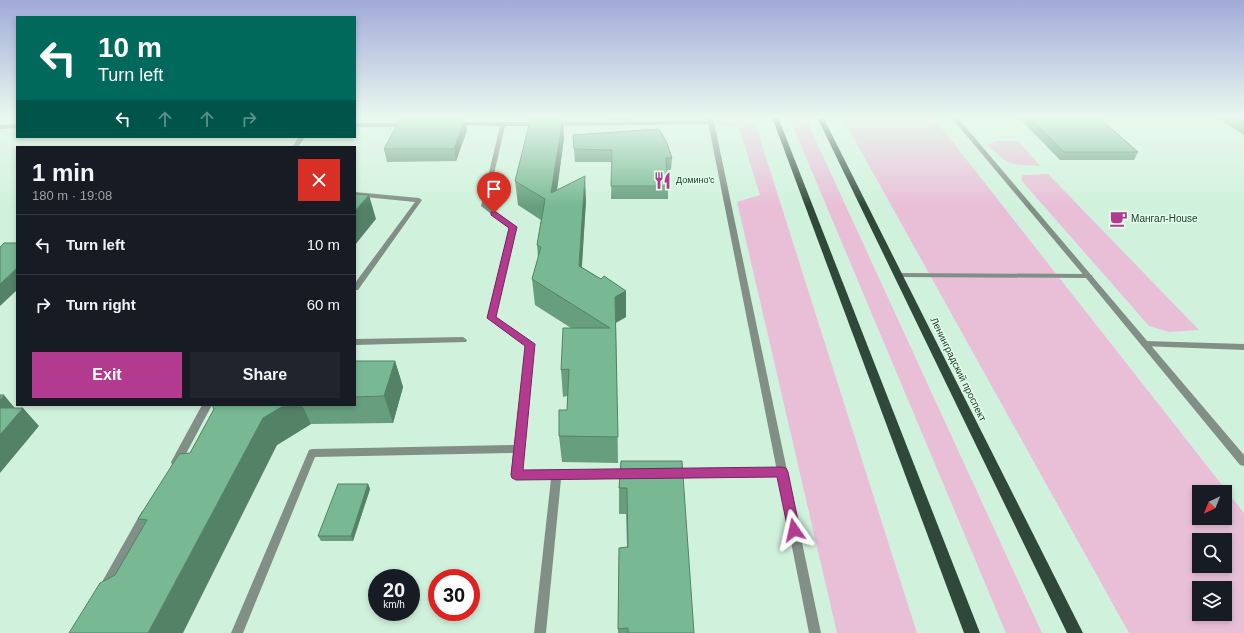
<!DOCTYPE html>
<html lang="en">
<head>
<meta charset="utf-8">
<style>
  :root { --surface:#171b24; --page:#20242c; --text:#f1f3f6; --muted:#9ea1a6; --line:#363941; --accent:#b33b8f }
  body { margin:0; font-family:Helvetica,sans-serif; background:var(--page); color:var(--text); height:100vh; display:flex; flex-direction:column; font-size:15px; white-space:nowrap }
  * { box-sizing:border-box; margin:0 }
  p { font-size:13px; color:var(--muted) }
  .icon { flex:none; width:22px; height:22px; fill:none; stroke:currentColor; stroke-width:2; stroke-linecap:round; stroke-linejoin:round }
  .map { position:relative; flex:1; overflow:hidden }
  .details { position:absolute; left:16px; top:146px; width:340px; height:260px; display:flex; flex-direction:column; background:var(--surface); border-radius:0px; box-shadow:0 2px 6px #0003 }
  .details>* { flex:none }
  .hud { position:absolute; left:16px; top:16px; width:340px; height:122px; border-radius:0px; box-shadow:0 2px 6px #0003; background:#00695c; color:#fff; overflow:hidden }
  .needle { width:26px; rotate:223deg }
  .controls { position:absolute; left:1192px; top:485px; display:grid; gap:8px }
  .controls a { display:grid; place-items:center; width:40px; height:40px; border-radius:0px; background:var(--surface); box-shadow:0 2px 6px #0003; font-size:20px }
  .speed { position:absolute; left:368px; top:569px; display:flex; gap:8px; font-size:20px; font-weight:700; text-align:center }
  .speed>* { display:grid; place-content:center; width:52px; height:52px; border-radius:50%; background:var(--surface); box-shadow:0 2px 6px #0003; line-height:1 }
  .speed small { font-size:10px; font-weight:400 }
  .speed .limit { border:6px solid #d22; background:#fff; color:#111 }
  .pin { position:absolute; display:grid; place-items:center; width:34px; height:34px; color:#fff; margin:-41px -17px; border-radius:50% 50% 50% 0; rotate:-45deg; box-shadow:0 0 4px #0007 }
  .pin .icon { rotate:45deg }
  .me { position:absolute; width:44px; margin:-22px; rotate:349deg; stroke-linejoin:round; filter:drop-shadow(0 0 3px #0008) }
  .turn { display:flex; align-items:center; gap:14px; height:84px; padding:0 16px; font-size:18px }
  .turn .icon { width:52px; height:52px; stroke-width:2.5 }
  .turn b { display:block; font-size:28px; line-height:34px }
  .lanes { display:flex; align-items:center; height:38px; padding:0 16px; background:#0003; justify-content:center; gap:20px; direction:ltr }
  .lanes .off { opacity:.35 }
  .round { display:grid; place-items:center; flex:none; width:42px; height:42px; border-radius:0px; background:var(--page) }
  .headline { display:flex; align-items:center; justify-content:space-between; height:68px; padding:0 16px }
  h1 { font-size:24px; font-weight:800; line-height:30px }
  .action { display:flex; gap:8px; margin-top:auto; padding:8px 16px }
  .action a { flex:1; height:46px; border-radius:0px; background:var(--accent); color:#fff; font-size:16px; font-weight:800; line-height:46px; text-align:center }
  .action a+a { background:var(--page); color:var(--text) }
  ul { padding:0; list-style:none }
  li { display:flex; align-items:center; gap:12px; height:60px; padding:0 16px; border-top:1px solid var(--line) }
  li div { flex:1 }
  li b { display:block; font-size:15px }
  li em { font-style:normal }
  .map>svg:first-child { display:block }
  .green { fill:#e9bfd8; fill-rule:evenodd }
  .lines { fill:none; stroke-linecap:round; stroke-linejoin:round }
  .service { fill:#828f87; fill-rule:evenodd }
  .minor { fill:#828f87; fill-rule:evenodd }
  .primary { fill:#30483a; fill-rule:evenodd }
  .wall { fill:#679f7e }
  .shaded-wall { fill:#548267 }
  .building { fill:#78b993; stroke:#548267 }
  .route { fill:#b33b8f; stroke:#74265d }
  .labels { text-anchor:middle; stroke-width:3; stroke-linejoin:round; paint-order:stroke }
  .far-poi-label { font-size:9px; fill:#29372e; stroke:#ddffe9; text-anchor:start }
  .poi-label { font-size:10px; fill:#29372e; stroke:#ddffe9; text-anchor:start }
  .street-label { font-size:10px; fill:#29372e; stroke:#ddffe9 }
</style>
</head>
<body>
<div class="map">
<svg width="1244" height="633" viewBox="0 0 1244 633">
  <rect width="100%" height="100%" fill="#d0f2dc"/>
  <g class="green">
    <path d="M732,117H739L755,123L917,633H837L737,202L760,195L739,128L721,125L720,119Z"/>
    <path d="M789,117H805L1042,633H1006Z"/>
    <path d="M842,117H933L1244,513V633H1129ZM1199,492H1225V518H1199ZM1199,540H1225V566H1199ZM1199,588H1225V614H1199Z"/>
    <path d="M996,141H1018L1040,166C1012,165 1008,166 988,145Z"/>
    <path d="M1048,174L1199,330L1169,332L1149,326L1021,180L1023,175Z"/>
  </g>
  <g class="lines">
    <g class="service">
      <path d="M711,121L713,122V124L554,126L551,124L554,122Z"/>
      <path d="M456,122H540L543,124L540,126H505L487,205L516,227L495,317L534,345L522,471L629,470L633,471L634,474L633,477L629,478L561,479L546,633H534L551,479H516L512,478L511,475L513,453L315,457L243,633H231L309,450L312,449L514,445L526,346L487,318L509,228L481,206L500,126L454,125L453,124Z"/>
      <path d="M355,123H408L411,125L408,127H355Z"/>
      <path d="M17,124V128L0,129V125Z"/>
      <path d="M299,137H305L298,147H292Z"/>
      <path d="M355,192L419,198L422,200L358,290H355V283L415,202L355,196Z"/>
      <path d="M896,273L1089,274L1093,276L1089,278L899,277H896L895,275Z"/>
      <path d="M463,337L467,340L466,342L355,345V339Z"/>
      <path d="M1145,341L1244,344V350L1142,346L1141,344Z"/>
      <path d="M202,405H212L180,465L176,466L172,465L171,462Z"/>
      <path d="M782,468L786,469L787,472L786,475L782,476L673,477L669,476L668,473L669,470L673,469Z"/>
      <path d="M146,509L150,511L151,514L110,590L106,592L102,590L100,586L102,582L142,511Z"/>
    </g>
    <g class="minor">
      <path d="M707,117H713L821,633H809Z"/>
      <path d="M951,117H957L1244,455V466L1240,465L1086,278Z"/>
    </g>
    <g class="primary">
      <path d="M772,117H778L980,633H964Z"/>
      <path d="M817,117H823L1083,633H1067Z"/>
    </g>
  </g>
  <g class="wall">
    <path d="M607,117H635L628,121H607Z"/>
    <path d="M1018,117H1098L1138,152L1134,160H1060Z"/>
    <path d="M1216,117H1244V135Z"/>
    <path d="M465,119L467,130L456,161L387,162L384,149Z"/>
    <path d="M573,135L672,158L671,170H667L668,186V199H611L612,162H575Z"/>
    <path d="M564,138L557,190L586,200L582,267L601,279L626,291V317L616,323L618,463L562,462L559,436L567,410V396L563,397L561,370L571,328L535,305L532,279L538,258L537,245L541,220L518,205L515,181Z"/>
    <path d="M355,361H395L403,387L393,423L311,424L277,445L115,575L144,526L138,519L190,453L214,409L212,405H355Z"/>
    <path d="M621,461L694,633H618L619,548L627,547L626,514H619V488Z"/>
    <path d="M368,484L370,489L353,541H321L318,536Z"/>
  </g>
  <g class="shaded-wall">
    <path d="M563,117L564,138L553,218L551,193Z"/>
    <path d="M628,117H635L628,121Z"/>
    <path d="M465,119L467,130L456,161L454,149Z"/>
    <path d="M585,176L586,200L580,291L579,266Z"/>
    <path d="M369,195L376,219L355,245V211Z"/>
    <path d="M17,268V290L0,306V284Z"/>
    <path d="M626,291V317L615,323V297Z"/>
    <path d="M395,361L403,387L393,423L384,396Z"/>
    <path d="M4,395L19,413L23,408L39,426L0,473V400Z"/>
    <path d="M285,405H302L311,424L277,445L183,633H148L263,418Z"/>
    <path d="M368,484L370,489L353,541L351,536Z"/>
  </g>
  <g class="building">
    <path d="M531,117H563L551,193L585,176L579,266L601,279L604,276L626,291L615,297L618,437L559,436V410H567L569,369L561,370L563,328H610L532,279L541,247L537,245L545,199L515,181Z"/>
    <path d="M1029,117H1098L1138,152H1064Z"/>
    <path d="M400,119H465L454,149H384Z"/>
    <path d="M659,129L667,143L672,158H666L668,186H611L612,150L574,149L573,135Z"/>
    <path d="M355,194L369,195L355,211Z"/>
    <path d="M4,243H17V268L0,284V247Z"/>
    <path d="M355,361H395L384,396L355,397Z"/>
    <path d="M0,395H4L0,400Z"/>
    <path d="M212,405H285L263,418L148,633H69L100,583L115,575L147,520L138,519L179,454L190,453L214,409Z"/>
    <path d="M0,408H23L0,435Z"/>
    <path d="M621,461H682L694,633H628V628L618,629L619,548L628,547L627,488H619Z"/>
    <path d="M338,484H368L351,536H318Z"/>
  </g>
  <linearGradient id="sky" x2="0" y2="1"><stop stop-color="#a1aad8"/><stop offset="0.57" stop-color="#eaf9ef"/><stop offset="1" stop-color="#eaf9ef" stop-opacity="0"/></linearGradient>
  <rect width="1244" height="206" fill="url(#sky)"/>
  <path class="route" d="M491,212H496L517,227L496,317L535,344L523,470L782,467L786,468L788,472L800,530L799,534L794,536L790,534L788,530L777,477L516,480L512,478L511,475L525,346L487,318L509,228L491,215Z"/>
  <defs>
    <symbol id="restaurant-bare" viewBox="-9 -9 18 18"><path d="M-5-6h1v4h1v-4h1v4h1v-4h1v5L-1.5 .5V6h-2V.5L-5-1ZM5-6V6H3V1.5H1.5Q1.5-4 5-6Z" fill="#b33b8f" stroke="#ddffe9" stroke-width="2.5" paint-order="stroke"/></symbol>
    <symbol id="cafe-bare" viewBox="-9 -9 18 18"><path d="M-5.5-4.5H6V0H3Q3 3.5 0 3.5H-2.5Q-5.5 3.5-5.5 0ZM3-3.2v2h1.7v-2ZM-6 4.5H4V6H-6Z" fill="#b33b8f" stroke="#ddffe9" stroke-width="2.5" paint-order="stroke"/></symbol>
  </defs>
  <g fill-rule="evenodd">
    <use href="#restaurant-bare" x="650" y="168" width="25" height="25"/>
    <use href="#cafe-bare" x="1106" y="206" width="25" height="25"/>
  </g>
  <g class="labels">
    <g class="far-poi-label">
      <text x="676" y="183">Домино'c</text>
    </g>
    <g class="poi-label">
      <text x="1131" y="222">Мангал-House</text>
    </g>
    <g class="street-label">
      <text transform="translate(959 369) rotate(64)" y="4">Ленинградский проспект</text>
    </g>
  </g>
</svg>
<div class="controls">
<a><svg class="needle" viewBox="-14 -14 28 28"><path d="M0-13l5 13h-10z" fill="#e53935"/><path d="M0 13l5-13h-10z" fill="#9ea1a6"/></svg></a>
<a><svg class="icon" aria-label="search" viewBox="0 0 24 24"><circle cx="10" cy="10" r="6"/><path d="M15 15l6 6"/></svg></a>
<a><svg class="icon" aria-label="layers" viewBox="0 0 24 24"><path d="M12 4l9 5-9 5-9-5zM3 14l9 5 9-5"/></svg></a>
</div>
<div class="speed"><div>20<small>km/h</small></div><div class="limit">30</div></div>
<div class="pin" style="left:494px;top:213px;background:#d93025"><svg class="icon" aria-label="arrive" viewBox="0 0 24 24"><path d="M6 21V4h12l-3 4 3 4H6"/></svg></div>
<svg class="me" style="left:794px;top:530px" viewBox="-20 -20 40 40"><path d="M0-17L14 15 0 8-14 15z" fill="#b33b8f" stroke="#fff" stroke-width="4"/></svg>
<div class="hud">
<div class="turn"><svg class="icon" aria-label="left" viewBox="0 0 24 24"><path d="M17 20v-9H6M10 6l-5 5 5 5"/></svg><div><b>10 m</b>Turn left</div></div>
<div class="lanes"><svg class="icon" aria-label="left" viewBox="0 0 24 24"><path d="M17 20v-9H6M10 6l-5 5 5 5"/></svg><svg class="icon off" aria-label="ahead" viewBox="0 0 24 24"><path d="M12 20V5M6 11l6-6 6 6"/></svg><svg class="icon off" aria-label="ahead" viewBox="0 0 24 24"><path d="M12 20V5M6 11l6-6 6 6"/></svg><svg class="icon off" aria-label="right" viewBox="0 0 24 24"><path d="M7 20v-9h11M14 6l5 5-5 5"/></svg></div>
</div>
<section class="details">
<div class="headline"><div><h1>1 min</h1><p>180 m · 19:08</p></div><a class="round" style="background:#d93025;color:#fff"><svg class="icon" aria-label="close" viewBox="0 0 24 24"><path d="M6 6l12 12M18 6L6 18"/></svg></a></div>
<ul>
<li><svg class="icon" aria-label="left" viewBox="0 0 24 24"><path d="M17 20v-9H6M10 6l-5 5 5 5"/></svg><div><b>Turn left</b></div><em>10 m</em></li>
<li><svg class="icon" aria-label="right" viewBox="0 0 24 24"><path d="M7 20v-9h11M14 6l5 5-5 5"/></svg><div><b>Turn right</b></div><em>60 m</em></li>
</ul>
<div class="action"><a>Exit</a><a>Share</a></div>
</section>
</div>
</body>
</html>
